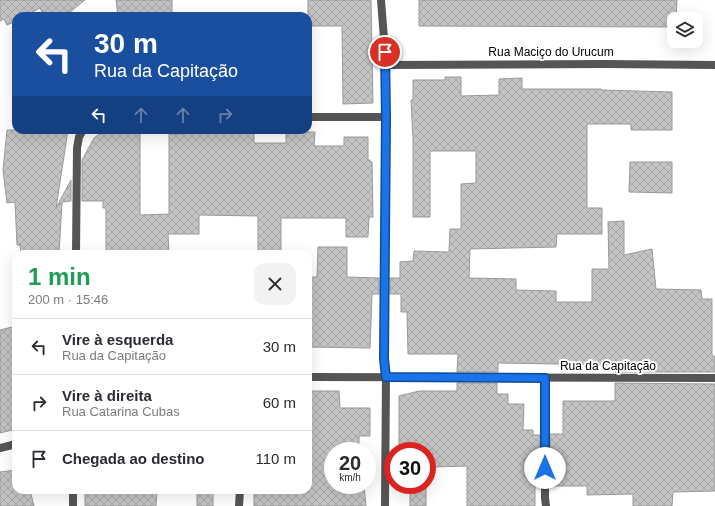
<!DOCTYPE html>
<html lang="pt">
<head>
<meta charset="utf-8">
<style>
  :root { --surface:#fff; --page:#f2f2f3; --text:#2b2b33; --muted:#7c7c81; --line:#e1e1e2 }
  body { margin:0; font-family:Arial,sans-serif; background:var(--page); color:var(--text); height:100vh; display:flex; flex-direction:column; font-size:15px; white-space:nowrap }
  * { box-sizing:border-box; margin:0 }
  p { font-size:13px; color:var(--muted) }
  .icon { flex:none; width:22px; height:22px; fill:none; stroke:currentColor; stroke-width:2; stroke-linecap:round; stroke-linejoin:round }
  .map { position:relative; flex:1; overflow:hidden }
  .panel { position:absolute; left:12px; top:250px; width:300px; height:244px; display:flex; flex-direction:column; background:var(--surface); border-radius:12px; box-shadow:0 4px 16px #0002 }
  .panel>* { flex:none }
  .banner { position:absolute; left:12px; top:12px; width:300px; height:122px; border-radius:12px; box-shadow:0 4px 16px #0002; background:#1a4fa0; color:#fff; overflow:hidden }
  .tools { position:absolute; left:667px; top:12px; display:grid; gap:8px }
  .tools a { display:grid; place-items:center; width:36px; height:36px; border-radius:8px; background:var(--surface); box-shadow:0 4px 16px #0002; font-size:20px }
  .speed { position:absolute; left:324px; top:442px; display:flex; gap:8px; font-size:20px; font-weight:700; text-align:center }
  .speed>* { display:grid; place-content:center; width:52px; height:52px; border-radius:50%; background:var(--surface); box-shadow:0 4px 16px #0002; line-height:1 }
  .speed small { font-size:10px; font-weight:400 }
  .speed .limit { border:6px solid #d22; background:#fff; color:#111 }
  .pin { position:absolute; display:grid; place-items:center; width:34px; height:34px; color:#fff; margin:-17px; border:2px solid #fff; border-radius:50%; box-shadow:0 1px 4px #0007 }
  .me { position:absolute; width:44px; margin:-22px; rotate:0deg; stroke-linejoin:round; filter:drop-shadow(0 0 3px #0008) }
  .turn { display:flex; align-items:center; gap:14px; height:84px; padding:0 16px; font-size:18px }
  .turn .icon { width:52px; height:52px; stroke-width:2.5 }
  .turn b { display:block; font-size:28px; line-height:34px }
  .lanes { display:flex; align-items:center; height:38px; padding:0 16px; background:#0003; justify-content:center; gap:20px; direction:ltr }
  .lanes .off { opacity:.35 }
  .round { display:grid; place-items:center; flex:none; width:42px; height:42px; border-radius:12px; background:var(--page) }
  .head { display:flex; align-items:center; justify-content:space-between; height:68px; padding:0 16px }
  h1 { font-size:24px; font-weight:600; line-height:30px; color:#1e9e55 }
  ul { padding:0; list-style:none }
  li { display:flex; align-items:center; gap:12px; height:56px; padding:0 16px; border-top:1px solid var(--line) }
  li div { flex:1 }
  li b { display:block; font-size:15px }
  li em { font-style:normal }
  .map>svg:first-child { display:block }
  .building { fill:url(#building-cross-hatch); stroke:#999 }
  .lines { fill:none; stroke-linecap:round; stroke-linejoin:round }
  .minor { stroke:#555; stroke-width:8 }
  .route-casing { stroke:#114b97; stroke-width:10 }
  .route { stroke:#1a73e8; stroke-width:7 }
  .labels { text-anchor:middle; stroke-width:4; stroke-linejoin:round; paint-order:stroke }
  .street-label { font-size:12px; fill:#000; stroke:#fff }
</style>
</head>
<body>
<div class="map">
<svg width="715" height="506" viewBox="0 0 715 506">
  <defs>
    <pattern id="building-cross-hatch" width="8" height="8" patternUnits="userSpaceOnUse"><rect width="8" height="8" fill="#c4c4c4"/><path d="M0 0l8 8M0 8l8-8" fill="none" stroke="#a7a7a7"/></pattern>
  </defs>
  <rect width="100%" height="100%" fill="#fff"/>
  <g class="building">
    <path d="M0,0H85L65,16H44L40,8L25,16H16V21L7,25L4,19L0,21Z"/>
    <path d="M116,0H172V16H118Z"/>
    <path d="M308,0H371L373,103L343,104L342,26H308Z"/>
    <path d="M419,0H677L676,19H674V27L419,26Z"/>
    <path d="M445,77H461V96L499,95V79L522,78V89H601V90L672,92V130H631V124H587V208H602V234H557L556,247L470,249L469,278L516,279V290L556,291V302H592V269H609L608,222L624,221V255L652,249L656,289L701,290L702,299H712V356H715V372H615L616,365L500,363H498V372H457L458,354H408L407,312H401V294H390V278H400V262L413,261L414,251L449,252L450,229H461V184L476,183V151H430V217H413V139L411,100H413V80H445Z"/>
    <path d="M7,130H68L56,208L71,180V201L62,202L59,254H21L20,245H17L15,202L7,203L3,170Z"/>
    <path d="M140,131V215L169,214V134H183V131H254V143H286V132H315L314,146H344V137H368V160H370V162H372L373,217H369L368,237H346V218H281V254H258V216L199,215V234H168L169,254H106V208H103V201H82V160L94,138L98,135L105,132Z"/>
    <path d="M630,162H672V193L629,192Z"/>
    <path d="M318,247H347V277L379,278V294H372L370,348L308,347V277H317Z"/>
    <path d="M16,326V429L0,433V330Z"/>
    <path d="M457,383H497V394H508V404H524L523,430H533V435H540V485H535V506H467V466L432,467V451H399V396L419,391H457Z"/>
    <path d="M615,383L715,384V491L673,492L672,506H633V494L587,495V486H550V434H563V401H615Z"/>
    <path d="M308,391H339L340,408H370V436H359V451H333V485H364L366,506H254V490H308Z"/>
    <path d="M16,470V490H30L34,506H0V472Z"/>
    <rect x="410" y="485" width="16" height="21"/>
    <path d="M85,490H157L156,506H85Z"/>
    <rect x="197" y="490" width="16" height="16"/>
  </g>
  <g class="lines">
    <g class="minor">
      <path d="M381,0L386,65L384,359L386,377L385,506"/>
      <path d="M386,65L604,64L715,65"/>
      <path d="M308,117H386"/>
      <path d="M76,254L77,148L79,137L83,130"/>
      <path d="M308,377L715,378"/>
      <path d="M545,378V498L546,506"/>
      <path d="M0,448L16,444"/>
      <path d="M73,506V490"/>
      <path d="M239,506L240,490"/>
    </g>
  </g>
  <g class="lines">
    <defs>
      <path id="route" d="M385,52L386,117L384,359L386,377L545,378V468"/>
    </defs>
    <use href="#route" class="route-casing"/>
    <use href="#route" class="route"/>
  </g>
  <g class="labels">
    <g class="street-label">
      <text x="551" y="56">Rua Maciço do Urucum</text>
      <text x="608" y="370">Rua da Capitação</text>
    </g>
  </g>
</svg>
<div class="tools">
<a><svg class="icon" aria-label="layers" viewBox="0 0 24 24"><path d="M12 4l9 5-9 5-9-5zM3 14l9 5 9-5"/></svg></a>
</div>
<div class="speed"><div>20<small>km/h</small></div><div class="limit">30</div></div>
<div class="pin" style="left:385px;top:52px;background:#d93025"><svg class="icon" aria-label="arrive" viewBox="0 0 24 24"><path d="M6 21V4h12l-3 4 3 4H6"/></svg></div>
<svg class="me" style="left:545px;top:468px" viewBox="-20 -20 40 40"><circle r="19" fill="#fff"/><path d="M0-13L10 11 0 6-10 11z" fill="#1a73e8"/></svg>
<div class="banner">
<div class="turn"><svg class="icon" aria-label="left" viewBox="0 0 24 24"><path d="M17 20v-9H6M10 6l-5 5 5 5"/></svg><div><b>30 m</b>Rua da Capitação</div></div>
<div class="lanes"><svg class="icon" aria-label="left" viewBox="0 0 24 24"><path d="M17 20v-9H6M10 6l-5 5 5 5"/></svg><svg class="icon off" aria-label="ahead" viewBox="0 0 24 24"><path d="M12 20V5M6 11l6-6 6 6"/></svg><svg class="icon off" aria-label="ahead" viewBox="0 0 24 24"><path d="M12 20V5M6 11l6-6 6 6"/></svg><svg class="icon off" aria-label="right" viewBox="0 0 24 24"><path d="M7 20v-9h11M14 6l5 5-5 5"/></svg></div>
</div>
<section class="panel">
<div class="head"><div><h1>1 min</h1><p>200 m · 15:46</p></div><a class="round"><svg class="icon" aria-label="close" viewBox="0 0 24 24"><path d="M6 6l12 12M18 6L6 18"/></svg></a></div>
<ul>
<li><svg class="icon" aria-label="left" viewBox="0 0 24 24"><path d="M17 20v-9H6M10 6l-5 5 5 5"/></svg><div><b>Vire à esquerda</b><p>Rua da Capitação</p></div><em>30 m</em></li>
<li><svg class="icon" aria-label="right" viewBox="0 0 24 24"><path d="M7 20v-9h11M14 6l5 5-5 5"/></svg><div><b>Vire à direita</b><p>Rua Catarina Cubas</p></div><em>60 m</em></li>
<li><svg class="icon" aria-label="arrive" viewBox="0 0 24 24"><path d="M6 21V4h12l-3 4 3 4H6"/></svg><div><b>Chegada ao destino</b></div><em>110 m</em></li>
</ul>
</section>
</div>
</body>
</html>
